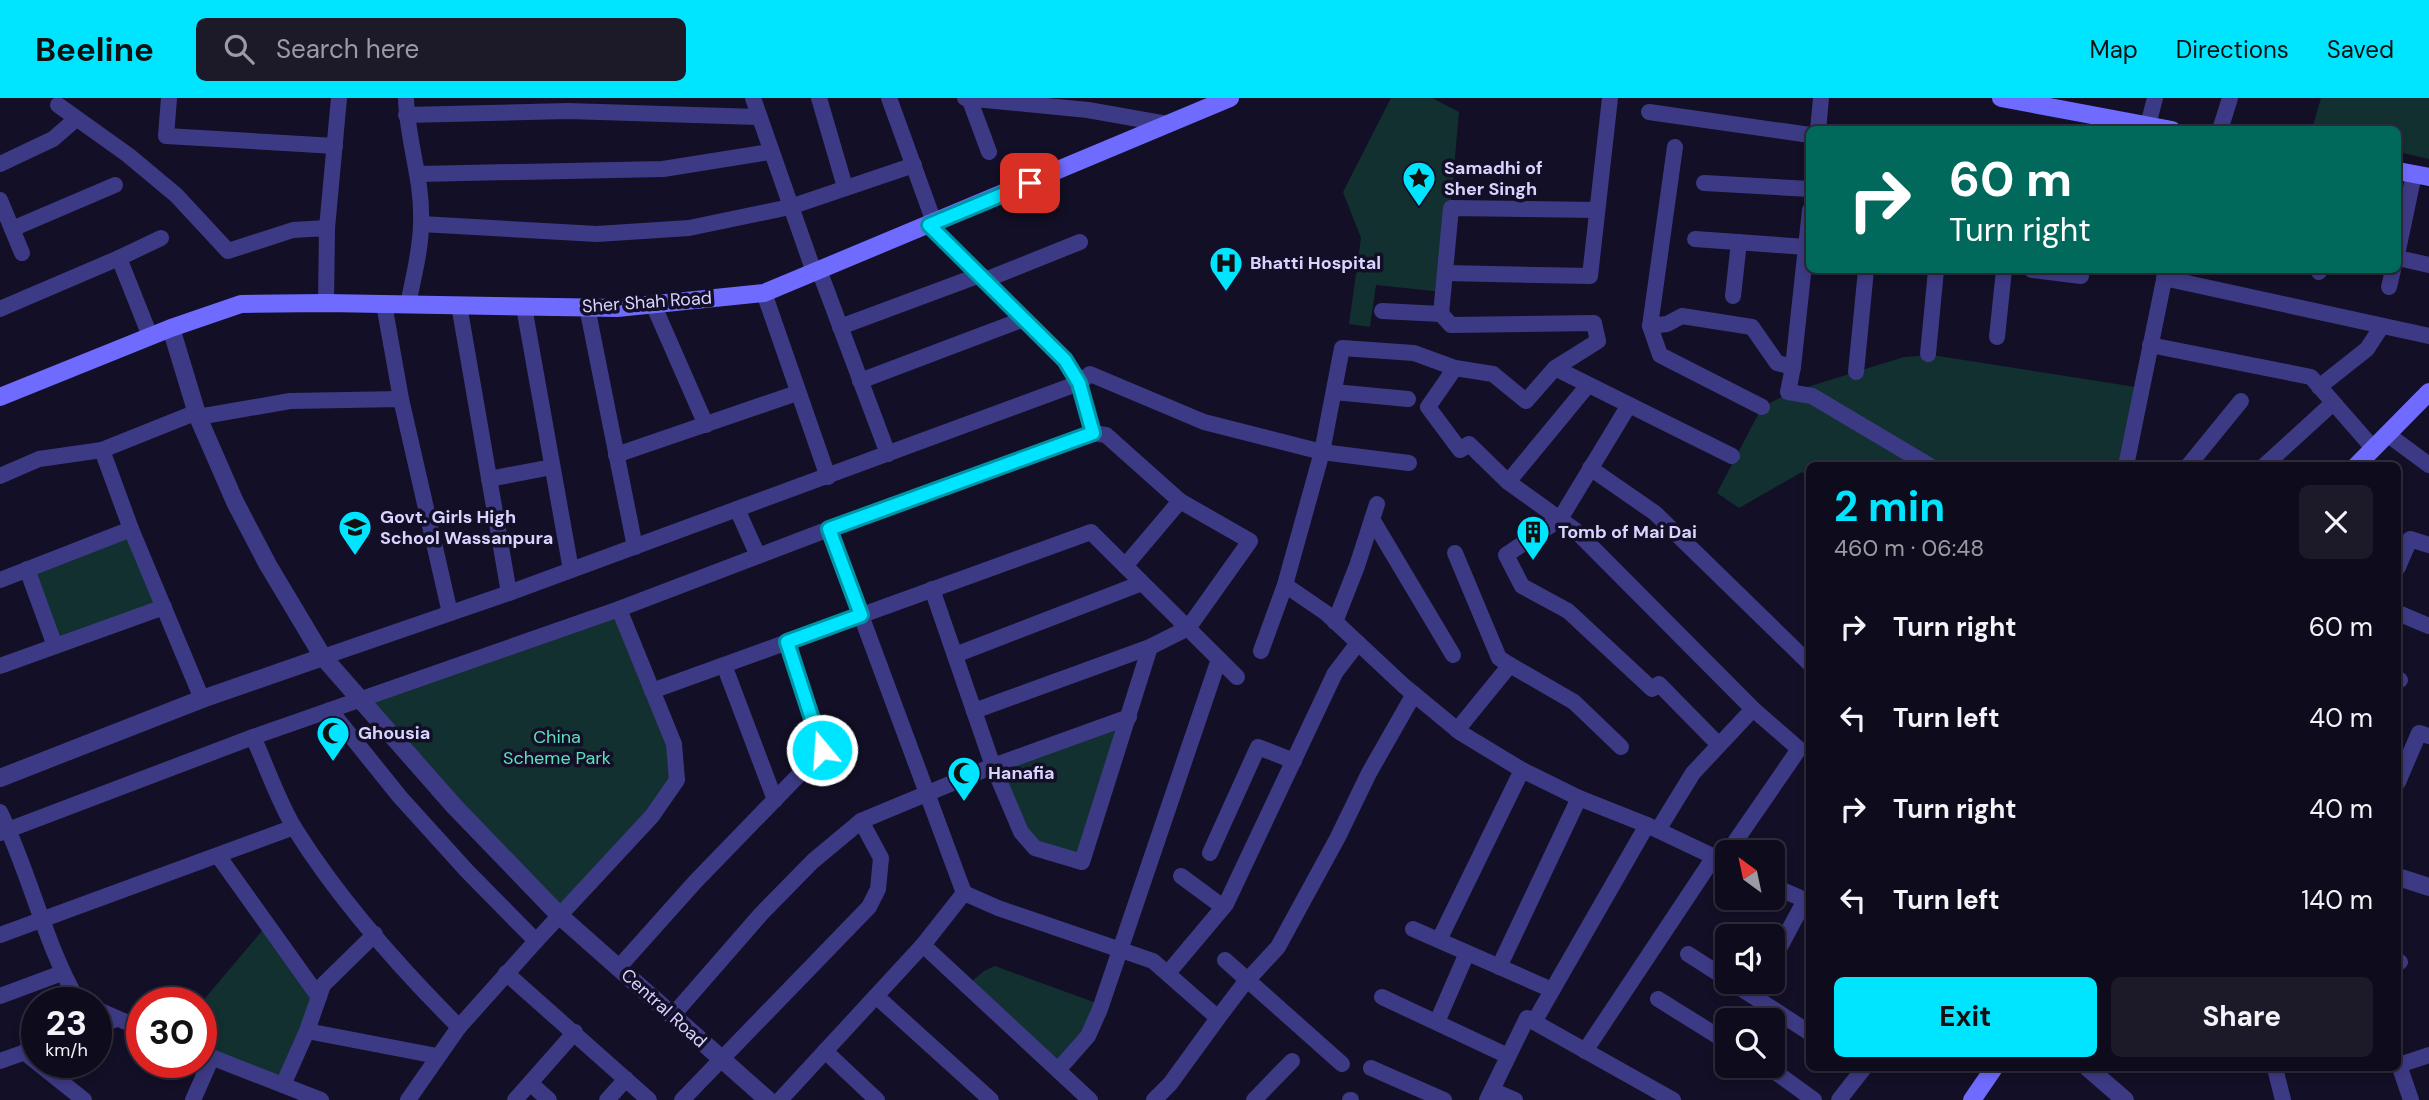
<!DOCTYPE html>
<html lang="en">
<head>
<meta charset="utf-8">
<style>
  :root { --surface:#0e0b1c; --page:#1c1929; --text:#f1f3f6; --muted:#9b9ba3; --line:#2e2b3b; --accent:#00e5ff }
  body { margin:0; font-family:"DM Sans",sans-serif; background:var(--page); color:var(--text); height:100vh; display:flex; flex-direction:column; font-size:26px; white-space:nowrap }
  * { box-sizing:border-box; margin:0 }
  p { font-size:23px; color:var(--muted) }
  .icon { flex:none; width:38px; height:38px; fill:none; stroke:currentColor; stroke-width:2; stroke-linecap:round; stroke-linejoin:round }
  .map { position:relative; flex:1; overflow:hidden }
  .drawer { position:absolute; left:1806px; top:364px; width:595px; height:609px; display:flex; flex-direction:column; background:var(--surface); border-radius:10px; box-shadow:0 4px 10px #0003,0 0 0 2px var(--line) }
  .drawer>* { flex:none }
  .hud { position:absolute; left:1806px; top:28px; width:595px; height:147px; border-radius:10px; box-shadow:0 4px 10px #0003,0 0 0 2px var(--line); background:#00695c; color:#fff; overflow:hidden }
  .needle { width:46px; rotate:327deg }
  .buttons { position:absolute; left:1715px; top:742px; display:grid; gap:14px }
  .buttons a { display:grid; place-items:center; width:70px; height:70px; border-radius:10px; background:var(--surface); box-shadow:0 4px 10px #0003,0 0 0 2px var(--line); font-size:35px }
  .speed { position:absolute; left:21px; top:889px; display:flex; gap:14px; font-size:35px; font-weight:700; text-align:center }
  .speed>* { display:grid; place-content:center; width:91px; height:91px; border-radius:50%; background:var(--surface); box-shadow:0 4px 10px #0003,0 0 0 2px var(--line); line-height:1 }
  .speed small { font-size:18px; font-weight:400 }
  .speed .limit { border:10px solid #d22; background:#fff; color:#111 }
  .pin { position:absolute; display:grid; place-items:center; width:60px; height:60px; color:#fff; margin:-30px; border-radius:14px; box-shadow:0 4px 10px #0006 }
  .me { position:absolute; width:77px; margin:-38px; rotate:342deg; stroke-linejoin:round; filter:drop-shadow(0 0 5px #0008) }
  .turn { display:flex; align-items:center; gap:24px; height:147px; padding:0 28px; font-size:32px }
  .turn .icon { width:91px; height:91px; stroke-width:2.5 }
  .turn b { display:block; font-size:49px; line-height:60px }
  .round { display:grid; place-items:center; flex:none; width:74px; height:74px; border-radius:10px; background:var(--page) }
  .headline { display:flex; align-items:center; justify-content:space-between; height:119px; padding:0 28px }
  h1 { font-size:42px; font-weight:700; line-height:52px; color:var(--accent) }
  .action { display:flex; gap:14px; margin-top:auto; padding:14px 28px }
  .action a { flex:1; height:80px; border-radius:10px; background:var(--accent); color:#111; font-size:28px; font-weight:700; line-height:80px; text-align:center }
  .action a+a { background:var(--page); color:var(--text) }
  ul { padding:0; list-style:none }
  li { display:flex; align-items:center; gap:21px; height:91px; padding:0 28px }
  li div { flex:1 }
  li b { display:block; font-size:26px }
  li em { font-style:normal }
  header { display:flex; align-items:center; gap:42px; box-sizing:border-box; height:98px; padding:0 35px; background:var(--accent); color:#111 }
  header strong { font-size:33px }
  nav { display:flex; gap:38px; margin-inline-start:auto; font-size:24px }
  .search { width:490px; height:63px; background:var(--page); display:flex; align-items:center; gap:18px; box-sizing:border-box; padding:0 24px; border-radius:10px; color:var(--muted); font-size:26px }
  .map>svg:first-child { display:block }
  .green { fill:#12302f }
  .lines { fill:none; stroke-linecap:round; stroke-linejoin:round }
  .minor { stroke:#3d3a85; stroke-width:16 }
  .tertiary { stroke:#3d3a85; stroke-width:18 }
  .secondary { stroke:#6f6bff; stroke-width:18 }
  .route-casing { stroke:#0095a6; stroke-width:18 }
  .route { stroke:#00e5ff; stroke-width:12 }
  .labels { text-anchor:middle; stroke-width:7; stroke-linejoin:round; paint-order:stroke }
  .poi-label { font-size:18px; font-weight:bold; fill:#d9d4ff; stroke:#130f26; text-anchor:start }
  .street-label { font-size:18px; fill:#d9d4ff; stroke:#130f26 }
  .park-label { font-size:18px; fill:#5fe0c0; stroke:#130f26 }
</style>
</head>
<body>
<header>
<strong>Beeline</strong>
<div class="search"><svg class="icon" aria-label="search" viewBox="0 0 24 24"><circle cx="10" cy="10" r="6"/><path d="M15 15l6 6"/></svg>Search here</div>
<nav><a>Map</a><a>Directions</a><a>Saved</a></nav>
</header>
<div class="map">
<svg width="2429" height="1002" viewBox="0 0 2429 1002">
  <rect width="100%" height="100%" fill="#130f26"/>
  <g class="green">
    <path d="M1391,0H1432L1459,14L1443,194L1376,187L1370,229L1349,226L1361,140L1343,94Z"/>
    <path d="M2321,0H2429V61L2398,54V32L2312,31Z"/>
    <path d="M1932,257L2142,290L2126,367L1810,368L1809,379L1802,374L1739,410L1717,395L1762,309L1791,294L1904,259Z"/>
    <path d="M131,431L164,509L55,548L27,471Z"/>
    <path d="M619,511L674,646L677,682L562,818L368,602Z"/>
    <path d="M1129,619L1085,761L1035,750L993,668Z"/>
    <path d="M267,827L319,899L283,987L201,955V905Z"/>
    <path d="M995,868L1102,907L1058,972L966,888L984,873Z"/>
  </g>
  <g class="lines">
    <g class="minor">
      <path d="M169,0L166,38L335,48"/>
      <path d="M406,0C407,43 423,82 421,125C421,152 413,180 408,207"/>
      <path d="M753,0L814,174"/>
      <path d="M819,0L845,89"/>
      <path d="M889,0L934,124"/>
      <path d="M965,0L1088,12L1167,26"/>
      <path d="M969,0L989,54"/>
      <path d="M58,7L128,57L176,97L228,153L293,132L327,130L326,205"/>
      <path d="M1649,14L1810,37"/>
      <path d="M406,17L568,13L758,19"/>
      <path d="M2148,27L2155,0"/>
      <path d="M1818,32L1821,0"/>
      <path d="M2220,32L2230,0"/>
      <path d="M1675,49L1650,228L1667,226L1682,218L1752,229L1777,265L1793,269"/>
      <path d="M0,66L53,41L76,21"/>
      <path d="M418,76L663,71L770,54"/>
      <path d="M1704,85L1810,91"/>
      <path d="M0,102L22,155"/>
      <path d="M1810,112L1793,269L1788,294L1812,298L1930,368"/>
      <path d="M421,126L597,136L689,130L790,109L914,67"/>
      <path d="M929,127L1065,262L1079,285L1090,276L1204,324L1322,354L1409,365"/>
      <path d="M327,130L339,0"/>
      <path d="M12,131L115,87"/>
      <path d="M1695,141L1806,149"/>
      <path d="M2398,152L2414,76"/>
      <path d="M2398,160L2429,167"/>
      <path d="M819,172L888,356"/>
      <path d="M2032,172L2081,178"/>
      <path d="M2319,174L2320,172"/>
      <path d="M1445,175L1590,178L1610,0"/>
      <path d="M2164,180L2429,238"/>
      <path d="M985,182L1080,144"/>
      <path d="M2389,189L2393,172"/>
      <path d="M764,195L828,379"/>
      <path d="M1733,198L1739,144"/>
      <path d="M384,206L401,301"/>
      <path d="M653,206L706,327"/>
      <path d="M459,207L509,495"/>
      <path d="M524,209L571,472"/>
      <path d="M587,209L635,449"/>
      <path d="M0,211L119,160"/>
      <path d="M1382,213L1441,216L1451,110L1597,112"/>
      <path d="M1650,228L1660,257L1762,309"/>
      <path d="M840,229L980,177"/>
      <path d="M150,238L119,160L161,140"/>
      <path d="M1997,239L2004,172"/>
      <path d="M2150,247L2311,279L2373,350"/>
      <path d="M1928,256L1936,172"/>
      <path d="M1455,270L1428,309L1460,352L1469,346L1508,384L1584,292"/>
      <path d="M1555,270L1732,358"/>
      <path d="M1856,274L1866,172"/>
      <path d="M860,283L1024,221"/>
      <path d="M2319,289L2367,251L2382,228"/>
      <path d="M1334,294L1408,301"/>
      <path d="M1629,307L1560,421L1506,457L1522,488L1568,513L1652,591L1659,586L1719,647"/>
      <path d="M198,319L290,303L401,301L450,515"/>
      <path d="M1093,335L1106,337L1180,403"/>
      <path d="M2387,336L2429,367"/>
      <path d="M102,352L131,431L202,601"/>
      <path d="M616,357L797,295"/>
      <path d="M2126,368L2166,172"/>
      <path d="M2188,368L2241,303"/>
      <path d="M2264,368L2333,305"/>
      <path d="M1590,370L1655,415L1810,566"/>
      <path d="M0,378L39,361L102,352L197,314"/>
      <path d="M489,381L552,369"/>
      <path d="M1508,384L1575,432L1753,611"/>
      <path d="M737,411L758,458"/>
      <path d="M1372,421L1453,557"/>
      <path d="M829,431L964,795"/>
      <path d="M1455,455L1499,560L1510,567L1457,632"/>
      <path d="M1125,468L1180,403L1250,443L1191,526"/>
      <path d="M2398,469L2410,441L2429,447"/>
      <path d="M27,471L55,548"/>
      <path d="M0,482L131,431"/>
      <path d="M1285,487L1326,515L1404,588L1461,635L1522,672L1579,700L1647,727L1727,765"/>
      <path d="M932,491L993,668L1021,734L1035,750L1082,764L1150,549"/>
      <path d="M2398,515L2429,528"/>
      <path d="M1335,524L1357,468L1377,406"/>
      <path d="M1261,553L1285,487L1322,354L1342,250L1414,255L1455,270L1493,276L1526,303L1555,270L1598,243L1594,225L1451,227L1441,216"/>
      <path d="M955,557L1142,485"/>
      <path d="M724,567L775,702"/>
      <path d="M1510,567L1574,604L1621,649"/>
      <path d="M0,568L164,509"/>
      <path d="M2398,581L2400,582"/>
      <path d="M652,593L1091,434L1237,579"/>
      <path d="M330,612L400,699L467,773L536,843"/>
      <path d="M974,613L1150,549L1188,530"/>
      <path d="M253,639C267,669 278,703 295,731C340,803 399,869 459,929"/>
      <path d="M2398,684L2419,635L2429,638"/>
      <path d="M0,714C30,775 44,844 78,903L83,905"/>
      <path d="M1658,732L1693,675L1753,611L1799,651L1728,754"/>
      <path d="M0,735L253,639L619,511L829,431L1093,335L1079,285L509,495L323,559"/>
      <path d="M1210,755L1258,649L1294,663"/>
      <path d="M219,759L319,899"/>
      <path d="M1181,778L1223,809"/>
      <path d="M1773,788L1810,804"/>
      <path d="M1413,831L1552,892"/>
      <path d="M0,837L294,729"/>
      <path d="M1439,842L1522,672"/>
      <path d="M923,847L1090,1002"/>
      <path d="M1688,856L1727,881"/>
      <path d="M1225,862L1342,966"/>
      <path d="M1773,862L1805,802"/>
      <path d="M2398,865L2400,864"/>
      <path d="M619,869L695,784L823,652L787,544"/>
      <path d="M1499,869L1579,700"/>
      <path d="M506,875L649,1002"/>
      <path d="M1168,875L1226,806L1335,575L1358,545"/>
      <path d="M1731,884L1810,935"/>
      <path d="M0,898L62,875"/>
      <path d="M876,898L991,1002"/>
      <path d="M1382,899L1508,958"/>
      <path d="M1658,901L1727,944"/>
      <path d="M96,911L142,931"/>
      <path d="M673,917L761,816L813,763L861,723L993,668L1129,619"/>
      <path d="M1218,920L1243,887L1278,849L1338,739L1369,675L1414,596"/>
      <path d="M1437,924L1467,855"/>
      <path d="M1534,924L1647,727"/>
      <path d="M96,928L117,921"/>
      <path d="M307,933L437,958"/>
      <path d="M825,953L877,1002"/>
      <path d="M1585,953L1714,759"/>
      <path d="M24,954L84,1002"/>
      <path d="M201,955L321,1002"/>
      <path d="M0,963L37,950"/>
      <path d="M2398,964L2411,1002"/>
      <path d="M2399,967L2429,957"/>
      <path d="M1767,968L1814,1002"/>
      <path d="M1371,970L1444,1002"/>
      <path d="M2275,970L2283,1002"/>
      <path d="M1058,972L1088,938L1100,911L1219,561"/>
      <path d="M530,985L549,1002"/>
      <path d="M283,987L307,933L323,887L375,836"/>
      <path d="M1492,992L1515,1002"/>
      <path d="M193,1002L212,959"/>
      <path d="M408,1002L459,929L536,843L652,718L677,682L674,646L619,511"/>
      <path d="M515,1002L575,934"/>
      <path d="M607,1002L626,981"/>
      <path d="M682,1002L869,809L878,791L881,760L861,723"/>
      <path d="M780,1002L923,847L964,795L998,810L1153,863L1218,920L1170,986L1154,1002"/>
      <path d="M1254,1002L1292,963"/>
      <path d="M1350,1002H1351"/>
      <path d="M1487,1002L1527,920L1673,1002"/>
      <path d="M1839,1002L1864,970"/>
    </g>
    <g class="tertiary">
      <path d="M171,230L198,319L235,404L268,467L323,559L454,708L560,818L768,1002"/>
      <path d="M0,680L202,601L323,559"/>
      <path d="M2398,779L2429,789"/>
      <path d="M2088,970L2125,1002"/>
    </g>
    <g class="secondary">
      <path d="M2001,0L2172,32"/>
      <path d="M2398,73L2429,79"/>
      <path d="M0,299L171,230L241,206L326,205L617,210L764,195L1230,0"/>
      <path d="M2356,368L2429,294"/>
      <path d="M1972,1002L1994,970"/>
    </g>
  </g>
  <g class="lines">
    <defs>
      <path id="route" d="M822,652L787,544L861,517L829,431L1093,335L1079,285L1065,262L929,127L1030,85"/>
    </defs>
    <use href="#route" class="route-casing"/>
    <use href="#route" class="route"/>
  </g>
  <defs>
    <symbol id="sight-pin" viewBox="-11 -11 22 30"><path d="M0 17L-7.5 6A9.5 9.5 0 1 1 7.5 6Z" fill="#00e5ff" stroke="#130f26"/><path d="M0-6L1.8-2.2L6-1.7L2.9 1.2L3.7 5.4L0 3.3L-3.7 5.4L-2.9 1.2L-6-1.7L-1.8-2.2Z" fill="#111"/></symbol>
    <symbol id="hospital-pin" viewBox="-11 -11 22 30"><path d="M0 17L-7.5 6A9.5 9.5 0 1 1 7.5 6Z" fill="#00e5ff" stroke="#130f26"/><path d="M-5-5h3v3.5h4V-5h3V5h-3V1.5h-4V5h-3Z" fill="#111"/></symbol>
    <symbol id="school-pin" viewBox="-11 -11 22 30"><path d="M0 17L-7.5 6A9.5 9.5 0 1 1 7.5 6Z" fill="#00e5ff" stroke="#130f26"/><path d="M0-5L7-2L0 1L-7-2ZM-4 1L0 2.5L4 1V4Q0 6-4 4Z" fill="#111"/></symbol>
    <symbol id="building-pin" viewBox="-11 -11 22 30"><path d="M0 17L-7.5 6A9.5 9.5 0 1 1 7.5 6Z" fill="#00e5ff" stroke="#130f26"/><path d="M-4-6H4V6H1V3H-1V6H-4ZM-2.5-4.3h1.7v1.8h-1.7ZM.8-4.3h1.7v1.8H.8ZM-2.5-1h1.7V.8h-1.7ZM.8-1h1.7V.8H.8Z" fill="#111"/></symbol>
    <symbol id="mosque-pin" viewBox="-11 -11 22 30"><path d="M0 17L-7.5 6A9.5 9.5 0 1 1 7.5 6Z" fill="#00e5ff" stroke="#130f26"/><path d="M3.5-4.9A6 6 0 1 0 3.5 4.9A5 5 0 1 1 3.5-4.9Z" fill="#111"/></symbol>
  </defs>
  <g fill-rule="evenodd">
    <use href="#sight-pin" x="1400" y="61" width="38" height="52"/>
    <use href="#hospital-pin" x="1207" y="146" width="38" height="52"/>
    <use href="#school-pin" x="336" y="410" width="38" height="52"/>
    <use href="#building-pin" x="1514" y="415" width="38" height="52"/>
    <use href="#mosque-pin" x="314" y="616" width="38" height="52"/>
    <use href="#mosque-pin" x="945" y="656" width="38" height="52"/>
  </g>
  <g class="labels">
    <g class="poi-label">
      <text x="1444" y="76">Samadhi of<tspan x="1444" dy="21">Sher Singh</tspan></text>
      <text x="1250" y="171">Bhatti Hospital</text>
      <text x="380" y="425">Govt. Girls High<tspan x="380" dy="21">School Wassanpura</tspan></text>
      <text x="1558" y="440">Tomb of Mai Dai</text>
      <text x="358" y="641">Ghousia</text>
      <text x="988" y="681">Hanafia</text>
    </g>
    <g class="street-label">
      <text transform="translate(647 204) rotate(-4)" y="6">Sher Shah Road</text>
      <text transform="translate(664 910) rotate(42)" y="6">Central Road</text>
    </g>
    <g class="park-label">
      <text x="557" y="645">China<tspan x="557" dy="21">Scheme Park</tspan></text>
    </g>
  </g>
</svg>
<div class="buttons">
<a><svg class="needle" viewBox="-14 -14 28 28"><path d="M0-13l5 13h-10z" fill="#e53935"/><path d="M0 13l5-13h-10z" fill="#9b9ba3"/></svg></a>
<a><svg class="icon" aria-label="sound" viewBox="0 0 24 24"><path d="M4 9h4l5-4v14l-5-4H4zM17 9q2 3 0 6"/></svg></a>
<a><svg class="icon" aria-label="search" viewBox="0 0 24 24"><circle cx="10" cy="10" r="6"/><path d="M15 15l6 6"/></svg></a>
</div>
<div class="speed"><div>23<small>km/h</small></div><div class="limit">30</div></div>
<div class="pin" style="left:1030px;top:85px;background:#d93025"><svg class="icon" aria-label="arrive" viewBox="0 0 24 24"><path d="M6 21V4h12l-3 4 3 4H6"/></svg></div>
<svg class="me" style="left:822px;top:652px" viewBox="-20 -20 40 40"><circle r="17" fill="#00e5ff" stroke="#fff" stroke-width="3"/><path d="M0-11L8 9 0 5-8 9z" fill="#fff"/></svg>
<div class="hud">
<div class="turn"><svg class="icon" aria-label="right" viewBox="0 0 24 24"><path d="M7 20v-9h11M14 6l5 5-5 5"/></svg><div><b>60 m</b>Turn right</div></div>
</div>
<section class="drawer">
<div class="headline"><div><h1>2 min</h1><p>460 m · 06:48</p></div><a class="round"><svg class="icon" aria-label="close" viewBox="0 0 24 24"><path d="M6 6l12 12M18 6L6 18"/></svg></a></div>
<ul>
<li><svg class="icon" aria-label="right" viewBox="0 0 24 24"><path d="M7 20v-9h11M14 6l5 5-5 5"/></svg><div><b>Turn right</b></div><em>60 m</em></li>
<li><svg class="icon" aria-label="left" viewBox="0 0 24 24"><path d="M17 20v-9H6M10 6l-5 5 5 5"/></svg><div><b>Turn left</b></div><em>40 m</em></li>
<li><svg class="icon" aria-label="right" viewBox="0 0 24 24"><path d="M7 20v-9h11M14 6l5 5-5 5"/></svg><div><b>Turn right</b></div><em>40 m</em></li>
<li><svg class="icon" aria-label="left" viewBox="0 0 24 24"><path d="M17 20v-9H6M10 6l-5 5 5 5"/></svg><div><b>Turn left</b></div><em>140 m</em></li>
</ul>
<div class="action"><a>Exit</a><a>Share</a></div>
</section>
</div>
</body>
</html>
